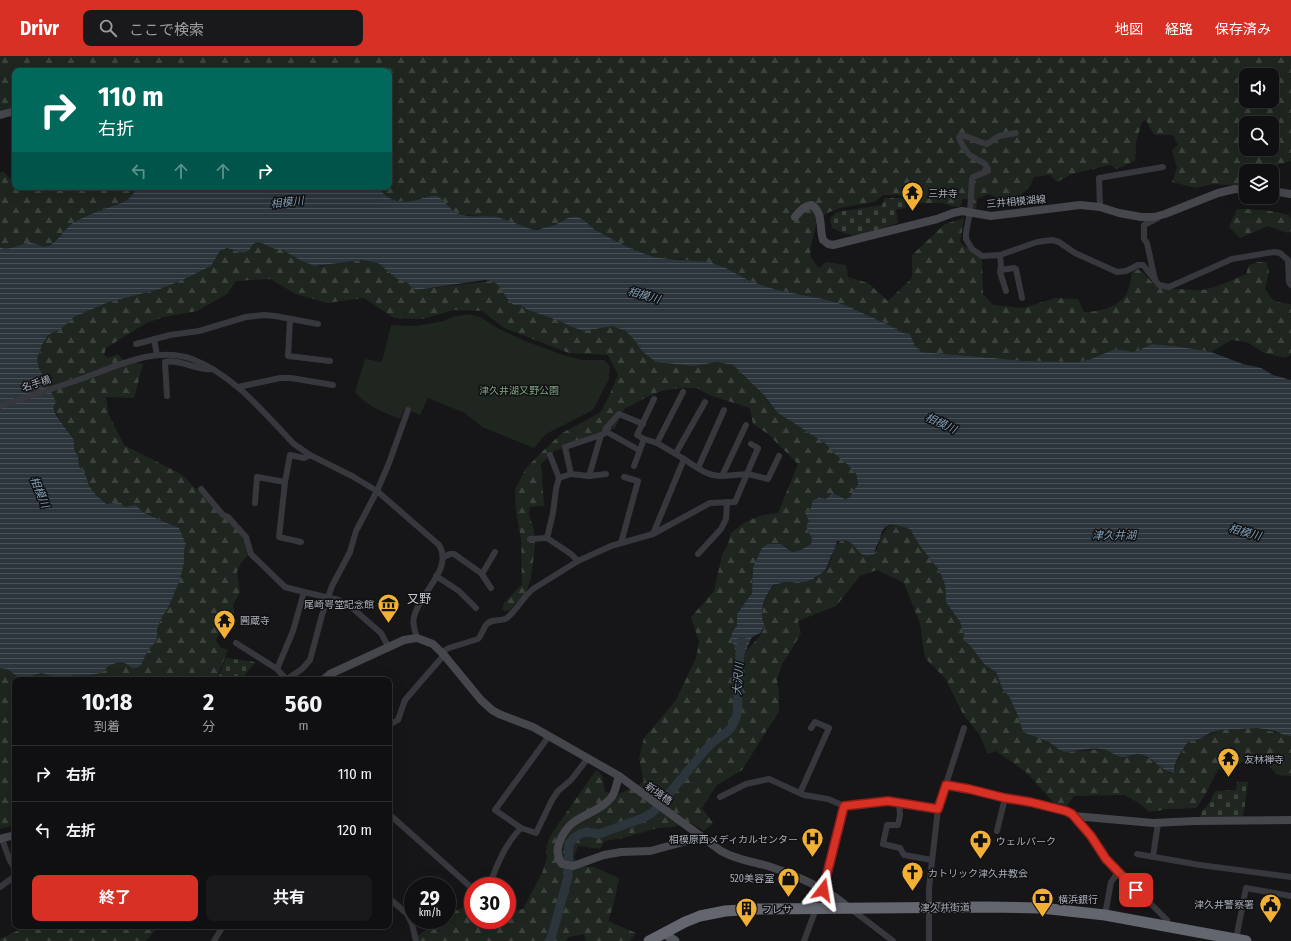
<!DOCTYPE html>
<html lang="ja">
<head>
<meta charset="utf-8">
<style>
  :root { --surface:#101012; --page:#19191b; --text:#f1f3f6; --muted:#9c9d9f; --line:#303032; --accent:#d93025 }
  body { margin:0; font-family:"Fira Sans Condensed","Noto Sans JP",sans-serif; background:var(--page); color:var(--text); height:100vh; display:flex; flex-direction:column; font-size:15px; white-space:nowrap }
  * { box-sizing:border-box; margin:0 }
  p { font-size:13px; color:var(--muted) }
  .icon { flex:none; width:22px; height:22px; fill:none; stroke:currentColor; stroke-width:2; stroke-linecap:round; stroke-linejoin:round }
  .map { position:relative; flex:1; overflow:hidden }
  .drawer { position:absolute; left:12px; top:621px; width:380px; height:252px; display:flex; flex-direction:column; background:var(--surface); border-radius:8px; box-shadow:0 4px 16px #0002,0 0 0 1px var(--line) }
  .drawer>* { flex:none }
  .top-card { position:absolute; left:12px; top:12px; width:380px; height:122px; border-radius:8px; box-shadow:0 4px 16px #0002,0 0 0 1px var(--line); background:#00695c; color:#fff; overflow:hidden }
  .buttons { position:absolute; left:1239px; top:12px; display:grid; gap:8px }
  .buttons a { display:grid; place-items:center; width:40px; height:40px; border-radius:8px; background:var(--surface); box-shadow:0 4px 16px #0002,0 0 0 1px var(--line); font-size:20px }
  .speed { position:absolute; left:404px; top:821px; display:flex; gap:8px; font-size:20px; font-weight:700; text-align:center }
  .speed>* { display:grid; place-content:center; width:52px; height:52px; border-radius:50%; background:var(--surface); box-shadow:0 4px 16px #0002,0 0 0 1px var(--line); line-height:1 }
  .speed small { font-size:10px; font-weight:400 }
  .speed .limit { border:6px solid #d22; background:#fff; color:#111 }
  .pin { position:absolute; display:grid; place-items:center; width:34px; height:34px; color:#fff; margin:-17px; border-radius:8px; box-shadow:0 2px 6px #0006 }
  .me { position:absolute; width:44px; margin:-22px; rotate:14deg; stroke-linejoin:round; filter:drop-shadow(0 0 3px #0008) }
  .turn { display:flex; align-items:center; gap:14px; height:84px; padding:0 20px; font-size:18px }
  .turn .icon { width:52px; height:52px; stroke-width:2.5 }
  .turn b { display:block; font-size:28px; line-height:34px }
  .lanes { display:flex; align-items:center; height:38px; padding:0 20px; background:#0003; justify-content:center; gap:20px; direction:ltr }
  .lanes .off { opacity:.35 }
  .eta { display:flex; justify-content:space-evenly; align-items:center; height:68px; text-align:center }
  .eta b { font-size:24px; font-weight:700; line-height:28px }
  .action { display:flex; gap:8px; margin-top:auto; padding:8px 20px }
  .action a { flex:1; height:46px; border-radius:8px; background:var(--accent); color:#fff; font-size:16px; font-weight:700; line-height:46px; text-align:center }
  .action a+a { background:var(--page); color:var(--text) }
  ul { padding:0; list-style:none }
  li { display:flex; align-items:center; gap:12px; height:56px; padding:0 20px; border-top:1px solid var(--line) }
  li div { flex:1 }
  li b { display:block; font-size:15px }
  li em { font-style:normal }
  header { display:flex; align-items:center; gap:24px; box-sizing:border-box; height:56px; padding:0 20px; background:var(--accent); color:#fff }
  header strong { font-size:19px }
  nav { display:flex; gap:22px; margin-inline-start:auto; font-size:14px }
  .search { width:280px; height:36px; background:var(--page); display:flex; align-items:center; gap:10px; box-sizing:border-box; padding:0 14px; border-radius:8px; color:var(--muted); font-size:15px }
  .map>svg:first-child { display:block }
  .green { fill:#1e261f }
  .forest { fill:url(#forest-firs); fill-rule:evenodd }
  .cemetery { fill:url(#cemetery-stones) }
  .water { fill:url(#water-rules) }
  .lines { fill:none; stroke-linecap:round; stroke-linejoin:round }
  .river { stroke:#2c353c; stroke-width:9 }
  .street { stroke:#37383d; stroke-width:6 }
  .secondary { stroke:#45474d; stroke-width:8 }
  .primary { stroke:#53555c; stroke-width:9 }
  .highway { stroke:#63666e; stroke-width:11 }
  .route-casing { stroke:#8d1f18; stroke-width:10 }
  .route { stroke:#d93025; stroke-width:7 }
  .labels { text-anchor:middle; stroke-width:3; stroke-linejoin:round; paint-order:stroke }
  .poi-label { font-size:10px; fill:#a8adb8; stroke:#111113; text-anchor:start }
  .street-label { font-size:10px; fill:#a8adb8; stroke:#111113 }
  .park-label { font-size:10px; fill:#7fa381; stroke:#111113 }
  .water-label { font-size:11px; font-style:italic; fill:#7f9bb3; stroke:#111113 }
  .quarter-label { font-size:12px; fill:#c9ccd4; stroke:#111113 }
</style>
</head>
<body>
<header>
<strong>Drivr</strong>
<div class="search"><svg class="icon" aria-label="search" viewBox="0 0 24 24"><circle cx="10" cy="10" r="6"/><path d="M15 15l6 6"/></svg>ここで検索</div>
<nav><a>地図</a><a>経路</a><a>保存済み</a></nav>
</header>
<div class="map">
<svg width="1291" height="885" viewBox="0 0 1291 885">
  <defs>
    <pattern id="forest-firs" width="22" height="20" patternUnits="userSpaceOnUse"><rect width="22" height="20" fill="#1e261f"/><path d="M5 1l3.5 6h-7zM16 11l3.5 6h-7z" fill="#3c433d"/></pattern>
    <pattern id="cemetery-stones" width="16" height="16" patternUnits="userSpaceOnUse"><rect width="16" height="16" fill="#1e261f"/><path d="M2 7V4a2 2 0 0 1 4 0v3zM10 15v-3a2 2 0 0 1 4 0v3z" fill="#3c433d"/></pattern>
    <pattern id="water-rules" width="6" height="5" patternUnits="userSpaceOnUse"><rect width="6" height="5" fill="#2c353c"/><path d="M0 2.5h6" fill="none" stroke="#485056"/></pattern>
  </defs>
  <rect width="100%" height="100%" fill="#161618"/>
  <path class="green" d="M469,258L482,262L497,272L525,285L563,299L582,304H604L610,311L609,323L593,354L546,378L534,392L482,371L465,357L428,342L420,359L405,352L400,363C381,355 368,351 355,336L365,303L382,306L391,269L416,270L444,265L452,261Z"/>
  <g class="forest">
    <path d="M0,0H1291V105L1277,109H1265L1264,115H1246V130L1212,128L1196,132L1172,126L1177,112L1172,94L1178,89L1173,79H1154L1146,64L1142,66L1136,86L1135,105L1117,113L1110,109L1072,118L1057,126L1050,119L1034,121L1030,130L1020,140L1004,145L988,138L977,143L976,153L972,152L968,143H963L960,151L951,150L943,147H910C903,136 895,139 883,139L875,146L840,152L827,157L817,166L810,193L811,202L819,212L826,206L846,209L848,221L868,227L888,245L912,222V199L945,168L964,162L960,186L982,204L983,238L993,249L1023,252L1055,242L1078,243L1084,256C1099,256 1121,251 1128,235C1130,229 1131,222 1132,216L1138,213C1147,218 1151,229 1162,232C1166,234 1173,233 1177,233C1184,233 1190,234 1196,234C1207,236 1235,223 1246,218L1249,209L1258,206H1266L1269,215L1265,233C1274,247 1275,246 1291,248V298L1286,302L1264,297L1247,286L1232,284L1211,296L1175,290L1152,288L1135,296L1115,293L1091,303L1078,306L1026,305L921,296L915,290L910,278L903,277L888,268L845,249L823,243L777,234L750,225L726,212L717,209L680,203H668L655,201L632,193L612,183L595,174L585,165L570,161C558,167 546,175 531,173L497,161L463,159L455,156L448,151L420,144L409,146L399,145L388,142L382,137L378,131H389V15H15V51L0,54ZM1246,19H1272V45H1246ZM1246,67H1272V93H1246Z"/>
    <path d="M3,115L12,124H15V131H155L152,132L135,135C127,148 120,147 107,152C96,156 83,161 73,167C64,173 57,187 48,190C41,192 36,186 30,187C20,187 9,196 0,191V117Z"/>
    <path d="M1237,153C1255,153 1272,154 1289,159L1291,163V175L1288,177L1268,170L1240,182L1229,171Z"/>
    <path d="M256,187C275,187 302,203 320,211L329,208L361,204L378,207L408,227L416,234L491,225C500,228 503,235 507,244L520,249L528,254L557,264L572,271L584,275L613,270L626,275L667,307L694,310L717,306L733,309L763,338L771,349L790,365L826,388L848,409L856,418L858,428L849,442L845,443L832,437L826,443L819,442L811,449L809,466L806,470L812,483L811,488L801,494L792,496L784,489L753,511L752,537L737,558V569L732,577L736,595L745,596C751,589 761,581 764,572C765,568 762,564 762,560C762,552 766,540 770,534C780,519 802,530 816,522C821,519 826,514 829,509C832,502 833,489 841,485C848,483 867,494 875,498L881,481L888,470L896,469L910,473L920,490L939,514L945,529L946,546L960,566L964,578L963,584L970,588L984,608L996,616L1003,634L1009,640L1025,676L1049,686L1065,696L1103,693L1126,701L1135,699H1142L1154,705L1169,717H1175L1176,707L1188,686L1202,682L1220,674L1257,672L1291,680V720L1277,719L1264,704L1249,703L1229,711L1218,714C1210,727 1206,741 1196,752L1169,753L1149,756L1139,747L1124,739L1074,740L1067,750L1054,747L1026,716L996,695L988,698L979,678L963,658L945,622L925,602L920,568L904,527L877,514L860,520L836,550L798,565L801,577L790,596L782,608L777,624L779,637V655L742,714L717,729L702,752L713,767L704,775L690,766L674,771L658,772L623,782L604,785L600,793L578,790L574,800L577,810L594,811L619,822L614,847L608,865L636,877L630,885H586L584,878L568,881L566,885H418L417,880L441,864H447V860L461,852L473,851V864H507V851L518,854L523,853L542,817L547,802L546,792L550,780L559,767L596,714L602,719L605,736L616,739L644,726L639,702L644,682L676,644L696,602L699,586L691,561L714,535L722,499L728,488L731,477L745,466L762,459L778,457L798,408L768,378L753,368L750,352L709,339L697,332H681L661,335L645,342L624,353L615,372L555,395L541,408L544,450L530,451L529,460L534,473L535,490L531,522L526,536L509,555L502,554L504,547L522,528L521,483L516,456L515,434L526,412L543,395L562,377L600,357L609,340L618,319L608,299L569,297L504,272L482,255L454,254L422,263L394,262L364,242L327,247L296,238L270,223L236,225L227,238L197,255L164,261L146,267L106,292L104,299L108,302L118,298L124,305L143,308L134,342L106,341L109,359L124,389L181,418L235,471L244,484L249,498L241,507L237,515L240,536L233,549L234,556L222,572L216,584L220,591L228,594L216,624H15V769L0,773V612L7,613L18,621L23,623L41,617L51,619H91L104,615L109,610L118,606L125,607L132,612H137L141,609L148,594L154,588L157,582V573L162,561L168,552L184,507V494L186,488L179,472L144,457L136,449L124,451L120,447L106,448L96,439L88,430L86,420L79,410L78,400L74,394V384L57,359L53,351L50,335L39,312L37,303L42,289L48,279L61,273L74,261L109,246L160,233L211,210L220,195L227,192L243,197C249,194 251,190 256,187Z"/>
    <path d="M24,870H159L146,885H0V883L21,873Z"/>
  </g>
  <g class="cemetery">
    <path d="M885,142H904L906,152L896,154L898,167L861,179L846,178L832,172L830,162L837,156L882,149Z"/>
    <path d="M226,602L256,606L245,619L249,624H217Z"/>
    <path d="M1237,726H1248L1243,762H1201L1200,760C1202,754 1207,750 1211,744C1212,740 1213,738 1216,735L1236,734Z"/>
  </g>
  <path class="water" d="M155,131H378C388,147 405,148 421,143C426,142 431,139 436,140C444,142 450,157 463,159C474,162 486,159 497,161C508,164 520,169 531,173L537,174L555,169L570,161H578L585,165L595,174L612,183L632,193L654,201L668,203L709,206L726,212L750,225L777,234L823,243L845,249L889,269L903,277L910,278L915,290L921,296L1026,305L1078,306L1091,303L1115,293L1135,296L1152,288L1175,290L1211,296L1243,308L1261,312L1273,319L1291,324V680L1284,679L1275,675L1257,672L1220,674L1210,677L1202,682L1188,686C1183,694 1172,707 1175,717C1163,717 1155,703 1143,699C1137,697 1131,700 1125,701C1117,702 1110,694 1102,693C1091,691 1077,695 1065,696L1060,694L1049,686L1023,676L1018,660L1009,640L1003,634L996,616L984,608L970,589L963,584L964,578L960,566L946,546L945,529L939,514L920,490L910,473C901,471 889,464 883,474C881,476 881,480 880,483C878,488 874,493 875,498C857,504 860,490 847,485C844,484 841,485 837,485C836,492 832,497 830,503C826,514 825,516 814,522V523L805,526H785L773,529C764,542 758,556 765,570L761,575L762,576L752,581L745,596L736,595L731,582L732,577L737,569V558L752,537L753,511L762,492L768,488H781L792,496L801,494L811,488L812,483L806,470L809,465L805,456L810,454L813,444L819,442L826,443L832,437L845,443L849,442L858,428L856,418L848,409L835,398L826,388L778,357L763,338L733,309L717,306L694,310L656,306L643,296L637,288H638L626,275L612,270L584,275L572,271L557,264L528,254L520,249H514C500,240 505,226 485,224L416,234L410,230L408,227L396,222L378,207L361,204L315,210L302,205L281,193C272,195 265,185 256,187C252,188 252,191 249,194C247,195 245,196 243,197L227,192L220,195L211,210L180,225L160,233L109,246L74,261L61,273L48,279L42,289L37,303L39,312L56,346L53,351L56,359L74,384V394L78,400L79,410L86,420L89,430L96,439L106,448L121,447L124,451L136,449L144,457L179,472L186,488L184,494V507L179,526L168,552L162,561L157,573V582L154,588L148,594L141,609L137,612H132L125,607L118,606L109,610L101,617L91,619H74L63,623L41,617L23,623L18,621L7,613L0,612V191C9,196 20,187 30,187C36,186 41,192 48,190C57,187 64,173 73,167C83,161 96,156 107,152C120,147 127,148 135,135L152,132Z"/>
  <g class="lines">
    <path class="river" d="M549,885L551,883L568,821L569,788L574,782L580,778L586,776L599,778L643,762L652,757C672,736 689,712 709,690C721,677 732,679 737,658L740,596L742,584"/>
    <g class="street">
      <path d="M1016,77L999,80L987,88C978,86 970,81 961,79L959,81C961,87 965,94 969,98C975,105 987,104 988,115L973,121L972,123L970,156L966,177V183L972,193L982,200L1000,199L1037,186L1052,184L1059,186L1075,197L1117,216L1126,215L1138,209H1143L1159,229L1169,231L1232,203L1274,196L1280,197L1288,204L1289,226L1291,229"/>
      <path d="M1100,151L1099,122L1163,111"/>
      <path d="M1000,199L1001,210L1000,216L1006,235"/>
      <path d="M1001,214L1014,212L1016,213L1022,242"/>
      <path d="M1155,224L1147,187L1144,183V169L1158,162"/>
      <path d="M290,263L288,300L330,305"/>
      <path d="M154,283L157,299"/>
      <path d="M136,288L170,279L199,275L246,261L264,259L275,260L318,268"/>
      <path d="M238,331L280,322H291L333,329"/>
      <path d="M167,340L165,306C179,302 196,315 212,313"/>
      <path d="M0,350C26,341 52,333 78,324C113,312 155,289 192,303C234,319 264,357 294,388L310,399L352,420L377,435L439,489C454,513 419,537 414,561C412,568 415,575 417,582"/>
      <path d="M605,375L639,394"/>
      <path d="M657,387L683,336"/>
      <path d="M676,397L705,346"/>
      <path d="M684,403C696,411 707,420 722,420L746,369"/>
      <path d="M634,410L644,383"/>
      <path d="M698,412L724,354"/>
      <path d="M571,418L565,391L604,378L606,372L619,358L643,368"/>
      <path d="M589,420L601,379"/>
      <path d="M722,420L748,418L768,423L779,400"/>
      <path d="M559,422L571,418L589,420L606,418"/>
      <path d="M201,433L223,459L228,461L246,481L251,498L285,531L304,536"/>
      <path d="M255,447L257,421L285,426"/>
      <path d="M653,478L684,403L657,387L644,383L637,379L654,343"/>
      <path d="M547,482L553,457L556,433L559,422L550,399"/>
      <path d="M530,483L547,482L571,498L578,505"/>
      <path d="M301,486L279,481L285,426L290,399L304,402L310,399"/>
      <path d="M621,487L638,425L624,421"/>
      <path d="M698,498L721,473L726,463L727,446"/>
      <path d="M444,501L450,498H454L481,517L491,532"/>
      <path d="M482,518L495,496"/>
      <path d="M436,520L459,535L476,552"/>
      <path d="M236,587L277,613L287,624"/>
      <path d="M442,596L449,592L478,583C482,579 483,573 486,569C491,562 501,566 507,562C517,554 523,541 533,533L578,505L611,490L653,478L710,447L735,446L758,392L751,388"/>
      <path d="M277,613L293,575L304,536L339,544L351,551L381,577L389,592"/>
      <path d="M287,623L302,613L310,604L322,559L332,530L350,496L356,475L377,435L389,407L408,354"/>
      <path d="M389,669L398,664L405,644L444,599"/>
      <path d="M549,680L495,754L521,772L536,777L552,744L558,735L571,724L588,702"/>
      <path d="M946,729L969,733L1005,742L1052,751L1066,755L1072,758L1091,780L1106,803L1167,864L1168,870"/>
      <path d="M800,737L829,672L815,666L811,672"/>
      <path d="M720,741L746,728L769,723L804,739L828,743L844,750L888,745L938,753"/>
      <path d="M899,746L900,759L898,769H887L883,788L900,792L904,799L932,804"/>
      <path d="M389,758L473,833"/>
      <path d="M997,775L1005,742"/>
      <path d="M2,783L10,805L15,813"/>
      <path d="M1137,798L1200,809L1291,821"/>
      <path d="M1153,801L1158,767"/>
      <path d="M489,830C497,809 505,788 521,772"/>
      <path d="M0,831L15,820"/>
      <path d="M389,842L407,858L412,868L416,885"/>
      <path d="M851,853L893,885"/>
      <path d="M1105,859L1111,826L1117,818"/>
      <path d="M1236,883L1246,832L1291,840"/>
      <path d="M214,885L223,870"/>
      <path d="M804,885L823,834L844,750"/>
      <path d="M929,885V832L936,770L938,753L964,672"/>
    </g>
    <g class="secondary">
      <path d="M0,59L15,55"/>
      <path d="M1272,135L1291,138"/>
      <path d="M795,161C800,155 804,150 812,149C824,158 819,172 823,184L828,188L833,189L937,163L953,157L962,155L991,160L1080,149L1100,151L1119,157L1141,161H1154L1165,158L1218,137L1235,133L1246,134"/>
      <path d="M323,624L330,618L404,584L417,582L433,588L444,599L481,644L492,654L499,658L533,671L619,720L721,795C737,804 750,805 768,810C795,819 828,833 849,852"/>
      <path d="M619,720C616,728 616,737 610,743C594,761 570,758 560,785C556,794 557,800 562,808L573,810L604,799L621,796L650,795L691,784L699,780"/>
      <path d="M1074,760L1153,767L1195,765L1291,764"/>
      <path d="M0,783L15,779"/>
    </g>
    <path class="primary" d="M664,877L675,885"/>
    <path class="highway" d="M649,885L685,866L700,860L725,855L758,853L986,851L1041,852L1105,859L1246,885"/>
  </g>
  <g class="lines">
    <defs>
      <path id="route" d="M823,834L844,750L888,745L938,753L946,729L969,733L1005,742L1030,746L1066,755L1072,758L1091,780L1106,803L1136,834"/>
    </defs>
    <use href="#route" class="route-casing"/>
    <use href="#route" class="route"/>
  </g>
  <defs>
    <symbol id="temple-pin" viewBox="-11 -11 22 30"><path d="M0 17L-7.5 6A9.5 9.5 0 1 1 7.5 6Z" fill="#f2b134" stroke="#111113"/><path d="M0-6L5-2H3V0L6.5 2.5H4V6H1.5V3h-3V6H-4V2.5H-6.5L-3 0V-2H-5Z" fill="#111"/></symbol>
    <symbol id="museum-pin" viewBox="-11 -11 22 30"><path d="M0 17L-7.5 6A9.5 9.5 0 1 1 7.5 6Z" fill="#f2b134" stroke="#111113"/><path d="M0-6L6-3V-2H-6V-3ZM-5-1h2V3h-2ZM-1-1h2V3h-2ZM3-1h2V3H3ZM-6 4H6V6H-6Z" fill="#111"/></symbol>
    <symbol id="hospital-pin" viewBox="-11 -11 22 30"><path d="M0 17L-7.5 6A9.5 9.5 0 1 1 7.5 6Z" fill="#f2b134" stroke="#111113"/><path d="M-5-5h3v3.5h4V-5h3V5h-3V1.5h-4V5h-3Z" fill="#111"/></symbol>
    <symbol id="pharmacy-pin" viewBox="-11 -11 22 30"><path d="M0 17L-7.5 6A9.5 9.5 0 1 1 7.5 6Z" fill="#f2b134" stroke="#111113"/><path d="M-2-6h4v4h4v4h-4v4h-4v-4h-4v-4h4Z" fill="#111"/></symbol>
    <symbol id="church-pin" viewBox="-11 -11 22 30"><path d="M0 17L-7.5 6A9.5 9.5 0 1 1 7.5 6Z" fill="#f2b134" stroke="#111113"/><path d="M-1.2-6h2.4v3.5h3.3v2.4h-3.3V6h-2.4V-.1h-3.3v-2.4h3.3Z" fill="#111"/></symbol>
    <symbol id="shop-pin" viewBox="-11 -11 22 30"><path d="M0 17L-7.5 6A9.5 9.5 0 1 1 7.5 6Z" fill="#f2b134" stroke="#111113"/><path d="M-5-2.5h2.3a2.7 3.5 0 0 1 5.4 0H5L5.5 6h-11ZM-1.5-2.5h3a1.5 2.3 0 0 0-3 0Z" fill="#111"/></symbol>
    <symbol id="bank-pin" viewBox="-11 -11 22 30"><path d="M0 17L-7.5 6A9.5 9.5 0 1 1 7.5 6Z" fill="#f2b134" stroke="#111113"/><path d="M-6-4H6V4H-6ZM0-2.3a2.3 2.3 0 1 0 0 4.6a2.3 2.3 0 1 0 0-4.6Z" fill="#111"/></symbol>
    <symbol id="civic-pin" viewBox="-11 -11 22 30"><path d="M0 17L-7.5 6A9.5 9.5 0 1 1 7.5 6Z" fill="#f2b134" stroke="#111113"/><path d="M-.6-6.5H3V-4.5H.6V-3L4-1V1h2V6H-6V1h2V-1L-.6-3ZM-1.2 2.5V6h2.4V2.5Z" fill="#111"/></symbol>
    <symbol id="building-pin" viewBox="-11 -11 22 30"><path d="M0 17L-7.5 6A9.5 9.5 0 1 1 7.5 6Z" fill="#f2b134" stroke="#111113"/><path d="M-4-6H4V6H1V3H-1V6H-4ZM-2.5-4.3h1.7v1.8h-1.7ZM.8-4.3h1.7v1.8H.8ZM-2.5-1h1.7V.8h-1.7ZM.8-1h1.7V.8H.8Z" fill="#111"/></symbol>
  </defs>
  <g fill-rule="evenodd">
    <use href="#temple-pin" x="900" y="124" width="25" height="34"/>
    <use href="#museum-pin" x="376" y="536" width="25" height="34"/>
    <use href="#temple-pin" x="212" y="552" width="25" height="34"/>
    <use href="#temple-pin" x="1216" y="690" width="25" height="34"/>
    <use href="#hospital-pin" x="800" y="770" width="25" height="34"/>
    <use href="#pharmacy-pin" x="968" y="772" width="25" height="34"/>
    <use href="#church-pin" x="900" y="804" width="25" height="34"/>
    <use href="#shop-pin" x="776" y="810" width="25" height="34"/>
    <use href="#bank-pin" x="1030" y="830" width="25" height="34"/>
    <use href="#civic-pin" x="1258" y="836" width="25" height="34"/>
    <use href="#building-pin" x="734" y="840" width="25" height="34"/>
  </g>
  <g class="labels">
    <g class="poi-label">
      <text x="928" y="141">三井寺</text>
      <text x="374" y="552" text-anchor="end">尾崎咢堂記念館</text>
      <text x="240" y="568">圓蔵寺</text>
      <text x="1244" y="707">友林禅寺</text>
      <text x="798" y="787" text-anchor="end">相模原西メディカルセンター</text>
      <text x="996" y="789">ウェルパーク</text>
      <text x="928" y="821">カトリック津久井教会</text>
      <text x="774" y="826" text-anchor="end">520美容室</text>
      <text x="1058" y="847">横浜銀行</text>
      <text x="1254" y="852" text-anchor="end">津久井警察署</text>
      <text x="762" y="857">フレサ</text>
    </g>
    <g class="street-label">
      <text transform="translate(1016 145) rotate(-5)" y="4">三井相模湖線</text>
      <text transform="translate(36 327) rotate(-18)" y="4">名手橋</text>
      <text transform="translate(659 737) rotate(36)" y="4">新境橋</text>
      <text transform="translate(945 851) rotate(-1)" y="4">津久井街道</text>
    </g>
    <g class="park-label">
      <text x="519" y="338">津久井湖又野公園</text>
    </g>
    <g class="water-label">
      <text transform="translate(287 146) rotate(-6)" y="4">相模川</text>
      <text transform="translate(644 239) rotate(16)" y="4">相模川</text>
      <text transform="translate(941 367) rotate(25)" y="4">相模川</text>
      <text transform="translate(40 436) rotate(68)" y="4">相模川</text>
      <text transform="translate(1245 476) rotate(15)" y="4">相模川</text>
      <text x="1114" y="483">津久井湖</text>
      <text transform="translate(738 623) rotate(-86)" y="4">大沢川</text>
    </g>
    <g class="quarter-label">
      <text x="419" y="547">又野</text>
    </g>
  </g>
</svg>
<div class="buttons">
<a><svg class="icon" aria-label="sound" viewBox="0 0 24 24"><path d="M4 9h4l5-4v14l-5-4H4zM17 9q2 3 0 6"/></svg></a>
<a><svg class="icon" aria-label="search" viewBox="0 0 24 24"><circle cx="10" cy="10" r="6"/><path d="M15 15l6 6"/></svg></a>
<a><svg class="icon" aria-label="layers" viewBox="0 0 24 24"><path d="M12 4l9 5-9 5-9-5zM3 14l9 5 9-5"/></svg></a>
</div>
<div class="speed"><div>29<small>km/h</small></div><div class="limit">30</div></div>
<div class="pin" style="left:1136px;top:834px;background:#d93025"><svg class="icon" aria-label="arrive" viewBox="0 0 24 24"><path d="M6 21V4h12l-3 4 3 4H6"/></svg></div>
<svg class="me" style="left:823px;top:834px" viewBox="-20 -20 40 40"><path d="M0-17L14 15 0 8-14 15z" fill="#d93025" stroke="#fff" stroke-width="4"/></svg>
<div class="top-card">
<div class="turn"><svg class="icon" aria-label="right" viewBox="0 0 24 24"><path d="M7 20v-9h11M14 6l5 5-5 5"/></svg><div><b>110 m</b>右折</div></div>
<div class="lanes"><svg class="icon off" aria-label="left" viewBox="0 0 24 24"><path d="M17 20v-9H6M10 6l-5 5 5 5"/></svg><svg class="icon off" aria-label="ahead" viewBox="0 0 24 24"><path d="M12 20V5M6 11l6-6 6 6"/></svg><svg class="icon off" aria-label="ahead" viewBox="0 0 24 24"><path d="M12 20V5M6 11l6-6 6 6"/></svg><svg class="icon" aria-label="right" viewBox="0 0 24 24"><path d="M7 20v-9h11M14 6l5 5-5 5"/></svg></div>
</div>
<section class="drawer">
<div class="eta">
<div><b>10:18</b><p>到着</p></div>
<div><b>2</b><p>分</p></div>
<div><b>560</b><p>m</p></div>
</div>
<ul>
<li><svg class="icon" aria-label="right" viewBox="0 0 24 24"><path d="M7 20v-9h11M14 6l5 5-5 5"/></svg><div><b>右折</b></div><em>110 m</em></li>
<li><svg class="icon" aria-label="left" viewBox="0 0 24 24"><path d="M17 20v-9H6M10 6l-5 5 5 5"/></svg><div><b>左折</b></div><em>120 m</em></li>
</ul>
<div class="action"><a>終了</a><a>共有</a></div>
</section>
</div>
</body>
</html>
